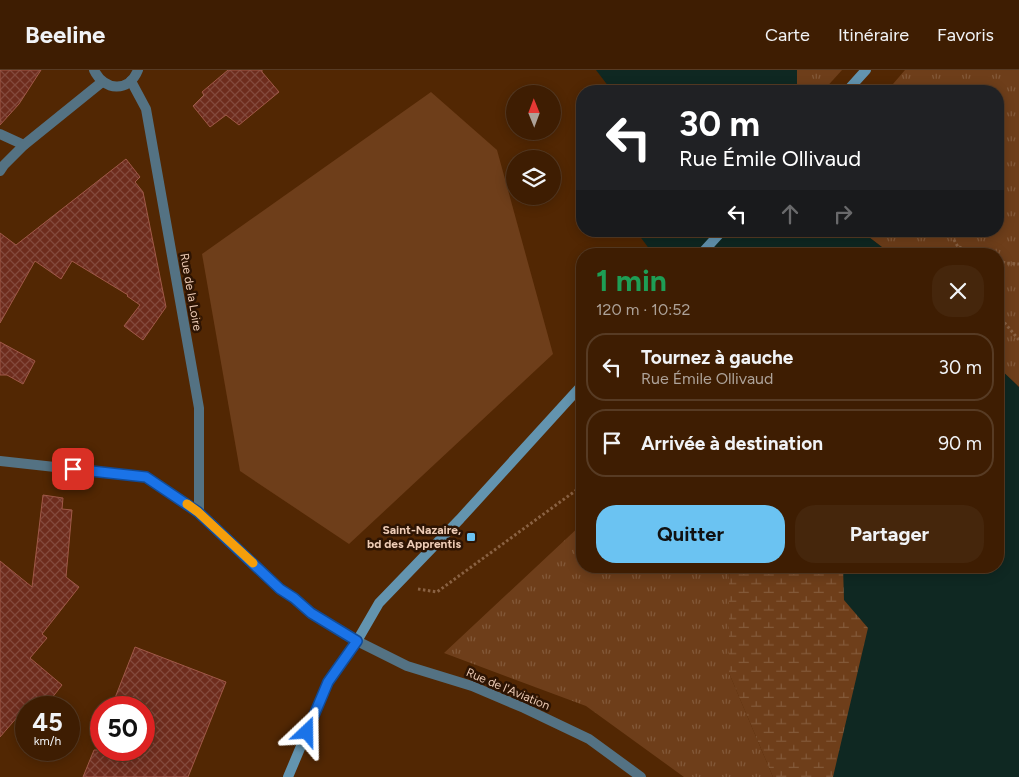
<!DOCTYPE html>
<html lang="fr">
<head>
<meta charset="utf-8">
<style>
  :root { --surface:#3e1d02; --page:#45260c; --text:#f1f3f6; --muted:#ada299; --line:#573b24; --accent:#6bc3f2 }
  body { margin:0; font-family:Figtree,sans-serif; background:var(--page); color:var(--text); height:100vh; display:flex; flex-direction:column; font-size:19px; white-space:nowrap }
  * { box-sizing:border-box; margin:0 }
  p { font-size:16px; color:var(--muted) }
  .icon { flex:none; width:28px; height:28px; fill:none; stroke:currentColor; stroke-width:2; stroke-linecap:round; stroke-linejoin:round }
  .map { position:relative; flex:1; overflow:hidden }
  .drawer { position:absolute; left:576px; top:178px; width:428px; height:325px; display:flex; flex-direction:column; background:var(--surface); border-radius:20px; box-shadow:0 2px 12px #0003,0 0 0 1px var(--line) }
  .drawer>* { flex:none }
  .guide { position:absolute; left:576px; top:15px; width:428px; height:152px; border-radius:20px; box-shadow:0 2px 12px #0003,0 0 0 1px var(--line); background:#202124; color:#fff; overflow:hidden }
  .needle { width:32px; rotate:359deg }
  .controls { position:absolute; left:506px; top:15px; display:grid; gap:10px }
  .controls a { display:grid; place-items:center; width:55px; height:55px; border-radius:50%; background:var(--surface); box-shadow:0 2px 12px #0003,0 0 0 1px var(--line); font-size:25px }
  .speed { position:absolute; left:15px; top:626px; display:flex; gap:10px; font-size:25px; font-weight:700; text-align:center }
  .speed>* { display:grid; place-content:center; width:65px; height:65px; border-radius:50%; background:var(--surface); box-shadow:0 2px 12px #0003,0 0 0 1px var(--line); line-height:1 }
  .speed small { font-size:12px; font-weight:400 }
  .speed .limit { border:8px solid #d22; background:#fff; color:#111 }
  .pin { position:absolute; display:grid; place-items:center; width:42px; height:42px; color:#fff; margin:-21px; border-radius:10px; box-shadow:0 2px 8px #0006 }
  .me { position:absolute; width:55px; margin:-28px; rotate:23deg; stroke-linejoin:round; filter:drop-shadow(0 0 4px #0008) }
  .turn { display:flex; align-items:center; gap:18px; height:105px; padding:0 20px; font-size:22px }
  .turn .icon { width:65px; height:65px; stroke-width:2.5 }
  .turn b { display:block; font-size:35px; line-height:42px }
  .lanes { display:flex; align-items:center; height:48px; padding:0 20px; background:#0003; justify-content:center; gap:25px; direction:ltr }
  .lanes .off { opacity:.35 }
  .round { display:grid; place-items:center; flex:none; width:52px; height:52px; border-radius:20px; background:var(--page) }
  .headline { display:flex; align-items:center; justify-content:space-between; height:85px; padding:0 20px }
  h1 { font-size:30px; font-weight:700; line-height:38px; color:#1e9e55 }
  .button { display:flex; gap:10px; margin-top:auto; padding:10px 20px }
  .button a { flex:1; height:58px; border-radius:20px; background:var(--accent); color:#111; font-size:20px; font-weight:700; line-height:58px; text-align:center }
  .button a+a { background:var(--page); color:var(--text) }
  ul { padding:0; list-style:none }
  li { display:flex; align-items:center; gap:15px; height:68px; margin:0 10px 8px; padding:0 10px; border:2px solid var(--line); border-radius:20px }
  li div { flex:1 }
  li b { display:block; font-size:19px }
  li em { font-style:normal }
  header { display:flex; align-items:center; gap:30px; box-sizing:border-box; height:70px; padding:0 25px; background:var(--surface); border-bottom:1px solid var(--line) }
  header strong { font-size:24px }
  nav { display:flex; gap:28px; margin-inline-start:auto; font-size:18px }
  .map>svg:first-child { display:block }
  .grass { fill:url(#grass-tufts) }
  .wetland { fill:url(#wetland-marsh) }
  .garden { fill:#6e3e1a }
  .water { fill:#0f2822 }
  .building { fill:url(#building-cross-hatch); stroke:#a05948 }
  .lines { fill:none; stroke-linecap:round; stroke-linejoin:round }
  .path { stroke:#8a6243; stroke-width:3; stroke-dasharray:2.5 2.5; stroke-linecap:butt }
  .service { stroke:#547283; stroke-width:10 }
  .minor { stroke:#547283; stroke-width:10 }
  .secondary { stroke:#6394af; stroke-width:10 }
  .route-casing { stroke:#114b97; stroke-width:12 }
  .route { stroke:#1a73e8; stroke-width:9 }
  .slow { stroke:#f59e0b; stroke-width:9 }
  .poi-dot { fill:#6bc3f2; stroke:#2d1403; stroke-width:2 }
  .labels { text-anchor:middle; stroke-width:5; stroke-linejoin:round; paint-order:stroke }
  .street-label { font-size:12px; fill:#eeccb6; stroke:#2d1403 }
  .poi-label { font-size:12px; font-weight:bold; fill:#eeccb6; stroke:#2d1403; text-anchor:end }
</style>
</head>
<body>
<header>
<strong>Beeline</strong>
<nav><a>Carte</a><a>Itinéraire</a><a>Favoris</a></nav>
</header>
<div class="map">
<svg width="1019" height="707" viewBox="0 0 1019 707">
  <defs>
    <pattern id="grass-tufts" width="24" height="20" patternUnits="userSpaceOnUse" patternTransform="scale(1.25)"><rect width="24" height="20" fill="#6e3e1a"/><path d="M3 7l-1-3M5 7V3M7 7l1-3M15 17l-1-3M17 17v-4M19 17l1-3" fill="none" stroke="#835939"/></pattern>
    <pattern id="wetland-marsh" width="20" height="14" patternUnits="userSpaceOnUse" patternTransform="scale(1.25)"><rect width="20" height="14" fill="#6e3e1a"/><path d="M1 5h8M5 5V1M11 12h8M15 12V8" fill="none" stroke="#835939"/></pattern>
    <pattern id="building-cross-hatch" width="8" height="8" patternUnits="userSpaceOnUse" patternTransform="scale(1.25)"><rect width="8" height="8" fill="#6e2c1d"/><path d="M0 0l8 8M0 8l8-8" fill="none" stroke="#83493c"/></pattern>
  </defs>
  <rect width="100%" height="100%" fill="#522703"/>
  <g class="grass">
    <path d="M797,0H842L823,21H797Z"/>
    <path d="M905,0H1019V317L998,297V184H891L861,161H998V21H887Z"/>
    <path d="M582,454V496H730L729,511V603L773,707H684L586,636L444,583Z"/>
  </g>
  <path class="wetland" d="M730,496H968L1019,707H773L729,603V511Z"/>
  <path class="garden" d="M431,22L497,80L553,284L349,474L240,401L202,184Z"/>
  <g class="water">
    <path d="M596,0H797V21H612Z"/>
    <path d="M636,161H861L891,184H653Z"/>
    <path d="M998,297L1019,317V707H833L868,558L844,530L843,496H998Z"/>
  </g>
  <g class="building">
    <path d="M0,0H41L19,34L0,55Z"/>
    <path d="M228,0H262V2L279,22L239,55L226,45L210,57L193,36L204,25L202,22Z"/>
    <path d="M126,89L140,107L135,112L143,122L166,237L143,270L124,256L140,235L127,226L128,225L72,191L61,209L35,191L0,253V163L16,175Z"/>
    <path d="M0,272L35,291L23,314L7,305H0Z"/>
    <path d="M43,425L63,428L62,439L72,440L66,507L79,517L42,564L47,568L30,588L62,615L44,638H25L0,667V491L32,517Z"/>
    <path d="M135,577L226,612L188,707H83L94,680H144V638H111Z"/>
  </g>
  <g class="lines">
    <g class="path">
      <path d="M949,161L962,184"/>
      <path d="M959,177L979,184"/>
      <path d="M998,190L1005,193L1019,194"/>
      <path d="M998,245L1019,270"/>
      <path d="M418,519L437,522L582,416"/>
    </g>
    <path class="service" d="M357,571L407,596L472,616L524,638L589,669L641,707"/>
    <g class="minor">
      <path d="M94,0C104,21 129,23 138,0"/>
      <path d="M131,11L146,39L199,338V442"/>
      <path d="M0,64L24,75"/>
      <path d="M0,101L4,95L24,75L102,12"/>
      <path d="M0,391L146,407L199,442L280,519L294,528L311,543L357,571"/>
    </g>
    <g class="secondary">
      <path d="M847,21L866,0"/>
      <path d="M701,184L722,161"/>
      <path d="M288,707L328,612L357,571L379,533L460,449L582,315"/>
    </g>
  </g>
  <g class="lines">
    <defs>
      <path id="route" d="M73,399L146,407L198,442L280,519L294,528L311,543L357,571L328,612L307,662"/>
    </defs>
    <use href="#route" class="route-casing"/>
    <use href="#route" class="route"/>
    <path class="slow" d="M187,434L198,442L253,493"/>
  </g>
  <rect class="poi-dot" x="466" y="462" width="10" height="10" rx="2.5"/>
  <g class="labels">
    <g class="street-label">
      <text transform="translate(191 222) rotate(80)" y="4">Rue de la Loire</text>
      <text transform="translate(508 619) rotate(23)" y="4">Rue de l'Aviation</text>
    </g>
    <g class="poi-label">
      <text x="461" y="464">Saint-Nazaire,<tspan x="461" dy="14">bd des Apprentis</tspan></text>
    </g>
  </g>
</svg>
<div class="controls">
<a><svg class="needle" viewBox="-14 -14 28 28"><path d="M0-13l5 13h-10z" fill="#e53935"/><path d="M0 13l5-13h-10z" fill="#ada299"/></svg></a>
<a><svg class="icon" aria-label="layers" viewBox="0 0 24 24"><path d="M12 4l9 5-9 5-9-5zM3 14l9 5 9-5"/></svg></a>
</div>
<div class="speed"><div>45<small>km/h</small></div><div class="limit">50</div></div>
<div class="pin" style="left:73px;top:399px;background:#d93025"><svg class="icon" aria-label="arrive" viewBox="0 0 24 24"><path d="M6 21V4h12l-3 4 3 4H6"/></svg></div>
<svg class="me" style="left:307px;top:662px" viewBox="-20 -20 40 40"><path d="M0-17L14 15 0 8-14 15z" fill="#1a73e8" stroke="#fff" stroke-width="4"/></svg>
<div class="guide">
<div class="turn"><svg class="icon" aria-label="left" viewBox="0 0 24 24"><path d="M17 20v-9H6M10 6l-5 5 5 5"/></svg><div><b>30 m</b>Rue Émile Ollivaud</div></div>
<div class="lanes"><svg class="icon" aria-label="left" viewBox="0 0 24 24"><path d="M17 20v-9H6M10 6l-5 5 5 5"/></svg><svg class="icon off" aria-label="ahead" viewBox="0 0 24 24"><path d="M12 20V5M6 11l6-6 6 6"/></svg><svg class="icon off" aria-label="right" viewBox="0 0 24 24"><path d="M7 20v-9h11M14 6l5 5-5 5"/></svg></div>
</div>
<section class="drawer">
<div class="headline"><div><h1>1 min</h1><p>120 m · 10:52</p></div><a class="round"><svg class="icon" aria-label="close" viewBox="0 0 24 24"><path d="M6 6l12 12M18 6L6 18"/></svg></a></div>
<ul>
<li><svg class="icon" aria-label="left" viewBox="0 0 24 24"><path d="M17 20v-9H6M10 6l-5 5 5 5"/></svg><div><b>Tournez à gauche</b><p>Rue Émile Ollivaud</p></div><em>30 m</em></li>
<li><svg class="icon" aria-label="arrive" viewBox="0 0 24 24"><path d="M6 21V4h12l-3 4 3 4H6"/></svg><div><b>Arrivée à destination</b></div><em>90 m</em></li>
</ul>
<div class="button"><a>Quitter</a><a>Partager</a></div>
</section>
</div>
</body>
</html>
